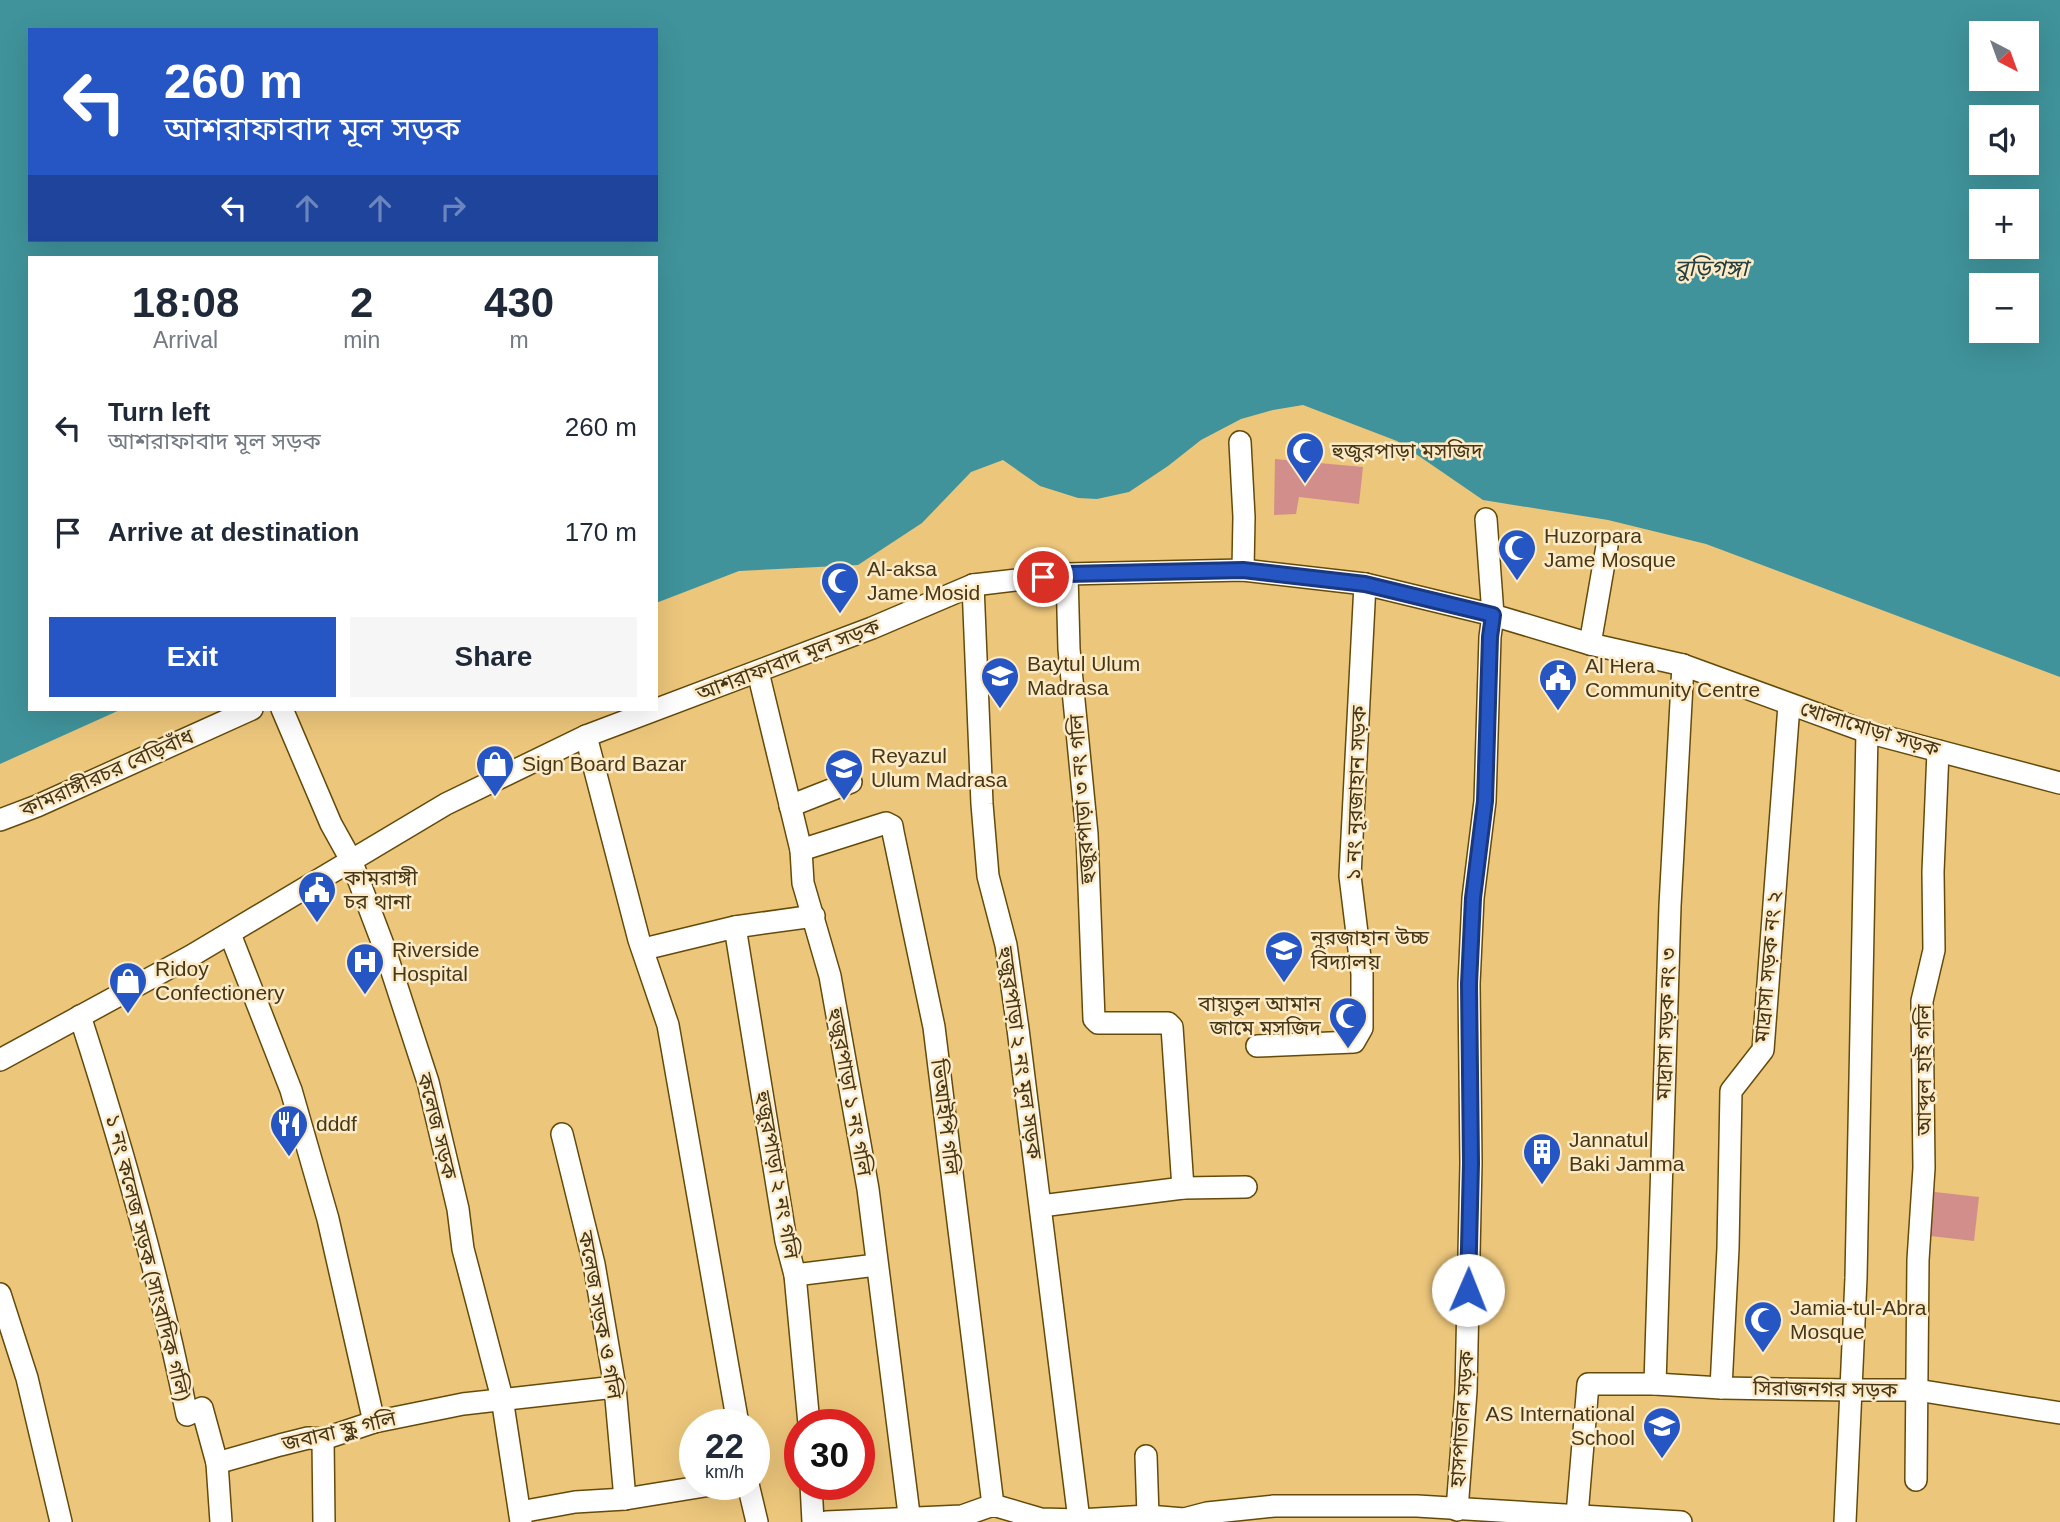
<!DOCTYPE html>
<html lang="en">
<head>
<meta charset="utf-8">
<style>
  :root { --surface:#fff; --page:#f6f6f7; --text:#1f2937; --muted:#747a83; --accent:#2656c4 }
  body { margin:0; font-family:Arial,"Noto Sans Bengali",sans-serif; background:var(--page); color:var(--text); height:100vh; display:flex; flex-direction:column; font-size:26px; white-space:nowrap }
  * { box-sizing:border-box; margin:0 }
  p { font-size:23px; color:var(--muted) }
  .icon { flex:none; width:38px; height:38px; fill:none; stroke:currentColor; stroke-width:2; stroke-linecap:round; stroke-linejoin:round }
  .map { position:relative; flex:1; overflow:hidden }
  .drawer { position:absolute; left:28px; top:256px; width:630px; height:455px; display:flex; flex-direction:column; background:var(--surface); border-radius:0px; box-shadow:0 7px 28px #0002 }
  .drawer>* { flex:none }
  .guide { position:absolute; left:28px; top:28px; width:630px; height:214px; border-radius:0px; box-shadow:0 7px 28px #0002; background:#2656c4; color:#fff; overflow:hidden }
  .needle { width:46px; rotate:139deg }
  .buttons { position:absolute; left:1969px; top:21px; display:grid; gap:14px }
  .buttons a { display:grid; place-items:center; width:70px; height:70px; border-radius:0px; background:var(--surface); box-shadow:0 7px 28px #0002; font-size:35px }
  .speed { position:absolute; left:679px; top:1409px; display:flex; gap:14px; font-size:35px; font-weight:700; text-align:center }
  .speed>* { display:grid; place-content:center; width:91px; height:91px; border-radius:50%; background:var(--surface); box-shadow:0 7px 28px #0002; line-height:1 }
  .speed small { font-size:18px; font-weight:400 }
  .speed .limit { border:10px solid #d22; background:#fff; color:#111 }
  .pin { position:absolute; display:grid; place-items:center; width:60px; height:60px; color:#fff; margin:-30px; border:4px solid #fff; border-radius:50%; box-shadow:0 2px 7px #0007 }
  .me { position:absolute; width:77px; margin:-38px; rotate:1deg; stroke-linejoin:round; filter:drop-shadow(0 0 5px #0008) }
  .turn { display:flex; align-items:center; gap:24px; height:147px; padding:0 21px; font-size:32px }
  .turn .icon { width:91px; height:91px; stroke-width:2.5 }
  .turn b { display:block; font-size:49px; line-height:60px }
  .lanes { display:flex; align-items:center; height:66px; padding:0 21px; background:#0003; justify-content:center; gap:35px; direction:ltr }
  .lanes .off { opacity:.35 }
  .eta { display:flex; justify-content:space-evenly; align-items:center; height:119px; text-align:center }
  .eta b { font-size:42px; font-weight:700; line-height:49px }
  .primary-button { display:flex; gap:14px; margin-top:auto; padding:14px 21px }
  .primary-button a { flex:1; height:80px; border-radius:0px; background:var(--accent); color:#fff; font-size:28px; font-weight:700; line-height:80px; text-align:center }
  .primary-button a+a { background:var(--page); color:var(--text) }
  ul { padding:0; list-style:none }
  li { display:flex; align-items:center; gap:21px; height:105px; padding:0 21px }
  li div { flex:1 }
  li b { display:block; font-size:26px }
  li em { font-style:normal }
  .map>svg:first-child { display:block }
  .green { fill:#d28e8a }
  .water { fill:#40939b; fill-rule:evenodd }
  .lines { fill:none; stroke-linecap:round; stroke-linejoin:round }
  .minor-casing { stroke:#654a0a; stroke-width:24 }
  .minor { stroke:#fff; stroke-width:21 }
  .route-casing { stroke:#19387f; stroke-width:18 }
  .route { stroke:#2656c4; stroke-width:12 }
  .labels { text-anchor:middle; stroke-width:5; stroke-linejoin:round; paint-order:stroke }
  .poi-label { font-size:21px; fill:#463717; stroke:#fdeac6; text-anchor:start }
  .street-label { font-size:21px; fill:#463717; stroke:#fdeac6 }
  .water-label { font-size:23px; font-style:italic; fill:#233e40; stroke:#fdeac6 }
</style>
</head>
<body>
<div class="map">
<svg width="2060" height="1522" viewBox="0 0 2060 1522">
  <rect width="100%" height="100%" fill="#ecc67b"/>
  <g class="green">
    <path d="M1275,459L1363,467L1359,504L1299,497L1296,514L1274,515Z"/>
    <path d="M1926,1191L1979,1197L1974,1241L1922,1235Z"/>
  </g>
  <path class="water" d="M0,0H2060V677L1706,544L1608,520L1483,500L1397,441L1303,405L1273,410L1241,419L1201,440L1168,466L1129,492L1097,499L1078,498L1040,486L1003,460L971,472L922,523L858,565L739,571L656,603V257H30V709H122L0,764ZM30,30H656V240H30ZM1981,33H2026V79H1981ZM1981,117H2026V163H1981ZM1981,201H2026V247H1981ZM1981,285H2026V331H1981Z"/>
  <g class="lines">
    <defs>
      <g id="minor">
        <path d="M1240,442L1244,517L1243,570"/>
        <path d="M1067,574L1069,649L1087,834L1094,1019L1098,1023H1168L1172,1027L1183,1188"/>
        <path d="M973,585L982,804L988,876L1006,945L1018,1029L1079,1520"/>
        <path d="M1590,644L1607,546"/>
        <path d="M758,672L801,850L803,883L830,976L868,1189L910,1522"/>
        <path d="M282,709L331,824L351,860L384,947L428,1082L458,1209L463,1249L502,1398L521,1522"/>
        <path d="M586,736L639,940L668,1025L738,1424"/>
        <path d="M790,806L851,782"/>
        <path d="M0,820L37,806L252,709"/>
        <path d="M801,850L886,823L892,826L893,832L934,1027L993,1505"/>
        <path d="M735,927L786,1241L795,1275L809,1424"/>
        <path d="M230,934L291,1090L328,1219L374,1422"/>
        <path d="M644,949L735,927L814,916"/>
        <path d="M80,1016C122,1146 160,1281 187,1415L202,1408L217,1463L221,1522"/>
        <path d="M1257,1046L1354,1042L1362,1028V974L1350,876L1365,584"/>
        <path d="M0,1060L191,956L446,804L586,736L872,628L973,585L1067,574L1243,570L1365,584L1493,615L1590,644L1683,665L1867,732L2060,783"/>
        <path d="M562,1134L594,1264L615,1387L625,1499"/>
        <path d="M1041,1206L1183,1188L1246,1187"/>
        <path d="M795,1275L876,1265"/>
        <path d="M0,1294L27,1378L61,1522"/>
        <path d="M1655,1384L1670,906L1683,665"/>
        <path d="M1721,1388L1728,1248L1731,1091L1763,1050L1789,705"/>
        <path d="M323,1439L324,1522"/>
        <path d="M1146,1456L1148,1516"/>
        <path d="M217,1463L280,1445L308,1438L323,1439L374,1422L463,1404L615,1387"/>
        <path d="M1916,1480L1918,1260L1924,1168L1922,1001L1934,950L1933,872L1938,751"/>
        <path d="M748,1484L757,1522"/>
        <path d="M811,1484L813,1522"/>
        <path d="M1457,1510L1466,1391L1471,1163L1469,984L1473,898L1485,801L1490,637L1493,615L1486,519"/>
        <path d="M520,1512L575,1502L625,1499L717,1484"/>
        <path d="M1577,1515L1588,1384H1655L1721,1388L1851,1390H1917L2060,1413"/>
        <path d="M826,1522L962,1516L993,1505L1041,1519L1079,1520L1148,1516L1184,1519L1207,1513L1274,1506H1417L1681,1522"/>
        <path d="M1845,1522L1856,1278L1867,732"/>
      </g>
    </defs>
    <use href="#minor" class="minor-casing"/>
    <use href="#minor" class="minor"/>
  </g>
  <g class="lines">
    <defs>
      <path id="route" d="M1043,577L1067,574L1243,570L1365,584L1493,615L1490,637L1485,801L1473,898L1469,984L1471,1163L1468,1290"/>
    </defs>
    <use href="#route" class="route-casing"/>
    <use href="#route" class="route"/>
  </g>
  <defs>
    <symbol id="mosque-pin" viewBox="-11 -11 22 30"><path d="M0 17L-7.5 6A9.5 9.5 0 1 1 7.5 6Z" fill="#2656c4" stroke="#fdeac6"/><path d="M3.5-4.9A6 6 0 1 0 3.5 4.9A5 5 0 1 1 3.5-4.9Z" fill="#fff"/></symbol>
    <symbol id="school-pin" viewBox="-11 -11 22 30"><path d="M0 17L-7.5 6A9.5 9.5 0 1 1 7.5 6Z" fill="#2656c4" stroke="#fdeac6"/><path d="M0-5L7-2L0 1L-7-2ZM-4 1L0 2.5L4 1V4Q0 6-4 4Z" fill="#fff"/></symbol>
    <symbol id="civic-pin" viewBox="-11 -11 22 30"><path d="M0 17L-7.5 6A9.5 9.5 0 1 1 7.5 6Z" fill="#2656c4" stroke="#fdeac6"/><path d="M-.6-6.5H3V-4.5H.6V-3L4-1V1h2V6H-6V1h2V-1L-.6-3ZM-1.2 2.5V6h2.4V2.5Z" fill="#fff"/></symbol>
    <symbol id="shop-pin" viewBox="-11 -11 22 30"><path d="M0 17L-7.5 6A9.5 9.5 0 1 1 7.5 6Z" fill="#2656c4" stroke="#fdeac6"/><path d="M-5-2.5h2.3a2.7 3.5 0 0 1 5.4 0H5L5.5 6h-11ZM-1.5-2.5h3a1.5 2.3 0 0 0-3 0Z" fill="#fff"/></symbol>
    <symbol id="hospital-pin" viewBox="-11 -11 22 30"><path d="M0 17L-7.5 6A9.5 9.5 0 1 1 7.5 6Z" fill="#2656c4" stroke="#fdeac6"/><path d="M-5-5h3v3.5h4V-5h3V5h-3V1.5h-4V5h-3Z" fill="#fff"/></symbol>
    <symbol id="restaurant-pin" viewBox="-11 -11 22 30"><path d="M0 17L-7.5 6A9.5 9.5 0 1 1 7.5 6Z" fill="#2656c4" stroke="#fdeac6"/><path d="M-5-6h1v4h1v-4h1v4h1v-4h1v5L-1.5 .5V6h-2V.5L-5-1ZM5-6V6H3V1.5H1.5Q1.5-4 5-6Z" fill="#fff"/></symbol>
    <symbol id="building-pin" viewBox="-11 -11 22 30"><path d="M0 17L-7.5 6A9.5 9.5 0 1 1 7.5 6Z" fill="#2656c4" stroke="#fdeac6"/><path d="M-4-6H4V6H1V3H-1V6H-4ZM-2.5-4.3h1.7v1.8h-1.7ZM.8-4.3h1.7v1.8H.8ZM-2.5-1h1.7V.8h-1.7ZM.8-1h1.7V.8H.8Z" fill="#fff"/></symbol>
  </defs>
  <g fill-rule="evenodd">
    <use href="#mosque-pin" x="1283" y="429" width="44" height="60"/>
    <use href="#mosque-pin" x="1495" y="526" width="44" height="60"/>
    <use href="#mosque-pin" x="818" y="559" width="44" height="60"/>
    <use href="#school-pin" x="978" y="654" width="44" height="60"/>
    <use href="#civic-pin" x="1536" y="656" width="44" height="60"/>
    <use href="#shop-pin" x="473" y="742" width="44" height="60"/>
    <use href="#school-pin" x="822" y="746" width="44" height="60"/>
    <use href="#civic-pin" x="295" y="868" width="44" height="60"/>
    <use href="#school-pin" x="1262" y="928" width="44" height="60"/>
    <use href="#hospital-pin" x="343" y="940" width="44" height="60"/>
    <use href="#shop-pin" x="106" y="959" width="44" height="60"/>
    <use href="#mosque-pin" x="1326" y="994" width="44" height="60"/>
    <use href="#restaurant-pin" x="267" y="1102" width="44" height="60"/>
    <use href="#building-pin" x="1520" y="1130" width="44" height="60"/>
    <use href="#mosque-pin" x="1741" y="1298" width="44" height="60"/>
    <use href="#school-pin" x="1640" y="1404" width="44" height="60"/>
  </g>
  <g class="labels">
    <g class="poi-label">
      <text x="1332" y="458">হুজুরপাড়া মসজিদ</text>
      <text x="1544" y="543">Huzorpara<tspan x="1544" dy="24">Jame Mosque</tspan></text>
      <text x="867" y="576">Al-aksa<tspan x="867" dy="24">Jame Mosid</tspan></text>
      <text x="1027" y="671">Baytul Ulum<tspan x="1027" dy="24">Madrasa</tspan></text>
      <text x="1585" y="673">Al Hera<tspan x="1585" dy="24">Community Centre</tspan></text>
      <text x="871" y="763">Reyazul<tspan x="871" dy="24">Ulum Madrasa</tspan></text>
      <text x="522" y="771">Sign Board Bazar</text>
      <text x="344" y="885">কামরাঙ্গী<tspan x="344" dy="24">চর থানা</tspan></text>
      <text x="1311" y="945">নুরজাহান উচ্চ<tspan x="1311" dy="24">বিদ্যালয়</tspan></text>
      <text x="392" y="957">Riverside<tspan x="392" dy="24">Hospital</tspan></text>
      <text x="155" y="976">Ridoy<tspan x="155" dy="24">Confectionery</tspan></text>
      <text x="1321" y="1011" text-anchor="end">বায়তুল আমান<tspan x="1321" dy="24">জামে মসজিদ</tspan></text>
      <text x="316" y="1131">dddf</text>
      <text x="1569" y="1147">Jannatul<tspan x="1569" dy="24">Baki Jamma</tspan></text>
      <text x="1790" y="1315">Jamia-tul-Abra<tspan x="1790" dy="24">Mosque</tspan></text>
      <text x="1635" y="1421" text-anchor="end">AS International<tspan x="1635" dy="24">School</tspan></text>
    </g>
    <g class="street-label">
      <text transform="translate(788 660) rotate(-21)" y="7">আশরাফাবাদ মূল সড়ক</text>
      <text transform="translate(1870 729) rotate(17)" y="7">খোলামোড়া সড়ক</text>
      <text transform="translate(107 773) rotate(-24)" y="7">কামরাঙ্গীরচর বেড়িবাঁধ</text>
      <text transform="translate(1356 793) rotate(-88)" y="7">১ নং নূরজাহান সড়ক</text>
      <text transform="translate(1082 799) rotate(-94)" y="7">হুজুরপাড়া ৩ নং গলি</text>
      <text transform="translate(1768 967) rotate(-85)" y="7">মাদ্রাসা সড়ক নং ২</text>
      <text transform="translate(1666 1024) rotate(-88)" y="7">মাদ্রাসা সড়ক নং ৩</text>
      <text transform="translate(1020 1053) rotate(82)" y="7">হুজুরপাড়া ২ নং মূল সড়ক</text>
      <text transform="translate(1924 1070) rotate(-90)" y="7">আব্দুল হাই গলি</text>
      <text transform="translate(850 1092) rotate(80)" y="7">হুজুরপাড়া ১ নং গলি</text>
      <text transform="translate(945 1117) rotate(83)" y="7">ভিআইপি গলি</text>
      <text transform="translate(437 1126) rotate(76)" y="7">কলেজ সড়ক</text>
      <text transform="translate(777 1175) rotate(80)" y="7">হুজুরপাড়া ২ নং গলি</text>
      <text transform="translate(148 1258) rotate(76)" y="7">১ নং কলেজ সড়ক (সাংবাদিক গলি)</text>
      <text transform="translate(600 1315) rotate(80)" y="7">কলেজ সড়ক ও গলি</text>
      <text transform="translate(1825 1389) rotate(1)" y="7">সিরাজনগর সড়ক</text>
      <text transform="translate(1462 1419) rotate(-86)" y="7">হাসপাতাল সড়ক</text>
      <text transform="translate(339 1431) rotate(-13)" y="7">জবাবা স্কুল গলি</text>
    </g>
    <g class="water-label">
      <text x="1711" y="276">বুড়িগঙ্গা</text>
    </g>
  </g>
</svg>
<div class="buttons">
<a><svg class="needle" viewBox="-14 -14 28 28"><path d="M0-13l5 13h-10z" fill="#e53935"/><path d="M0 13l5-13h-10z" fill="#747a83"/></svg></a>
<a><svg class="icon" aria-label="sound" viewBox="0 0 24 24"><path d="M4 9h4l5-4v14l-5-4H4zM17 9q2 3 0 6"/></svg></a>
<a>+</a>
<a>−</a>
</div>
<div class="speed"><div>22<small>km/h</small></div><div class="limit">30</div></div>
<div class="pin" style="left:1043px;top:577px;background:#d93025"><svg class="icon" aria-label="arrive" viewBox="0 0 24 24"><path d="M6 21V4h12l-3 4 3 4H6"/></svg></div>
<svg class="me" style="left:1468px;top:1290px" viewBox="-20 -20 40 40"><circle r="19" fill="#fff"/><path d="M0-13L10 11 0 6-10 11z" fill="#2656c4"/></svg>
<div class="guide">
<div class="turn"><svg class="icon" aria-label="left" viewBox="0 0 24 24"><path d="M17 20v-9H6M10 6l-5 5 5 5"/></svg><div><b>260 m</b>আশরাফাবাদ মূল সড়ক</div></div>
<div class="lanes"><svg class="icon" aria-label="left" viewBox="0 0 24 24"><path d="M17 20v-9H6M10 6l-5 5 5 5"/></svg><svg class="icon off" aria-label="ahead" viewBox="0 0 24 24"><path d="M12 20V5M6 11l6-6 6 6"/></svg><svg class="icon off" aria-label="ahead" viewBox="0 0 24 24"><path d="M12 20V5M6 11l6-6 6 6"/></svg><svg class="icon off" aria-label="right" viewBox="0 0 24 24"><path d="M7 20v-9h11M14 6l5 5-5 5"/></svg></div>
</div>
<section class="drawer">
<div class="eta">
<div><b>18:08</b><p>Arrival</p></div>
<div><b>2</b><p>min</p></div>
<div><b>430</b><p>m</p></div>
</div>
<ul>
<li><svg class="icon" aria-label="left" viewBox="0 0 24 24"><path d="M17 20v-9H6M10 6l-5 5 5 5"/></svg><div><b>Turn left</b><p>আশরাফাবাদ মূল সড়ক</p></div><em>260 m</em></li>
<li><svg class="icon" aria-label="arrive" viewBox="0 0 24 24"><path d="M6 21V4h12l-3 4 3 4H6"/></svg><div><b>Arrive at destination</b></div><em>170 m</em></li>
</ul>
<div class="primary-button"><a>Exit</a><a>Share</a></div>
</section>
</div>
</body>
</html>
